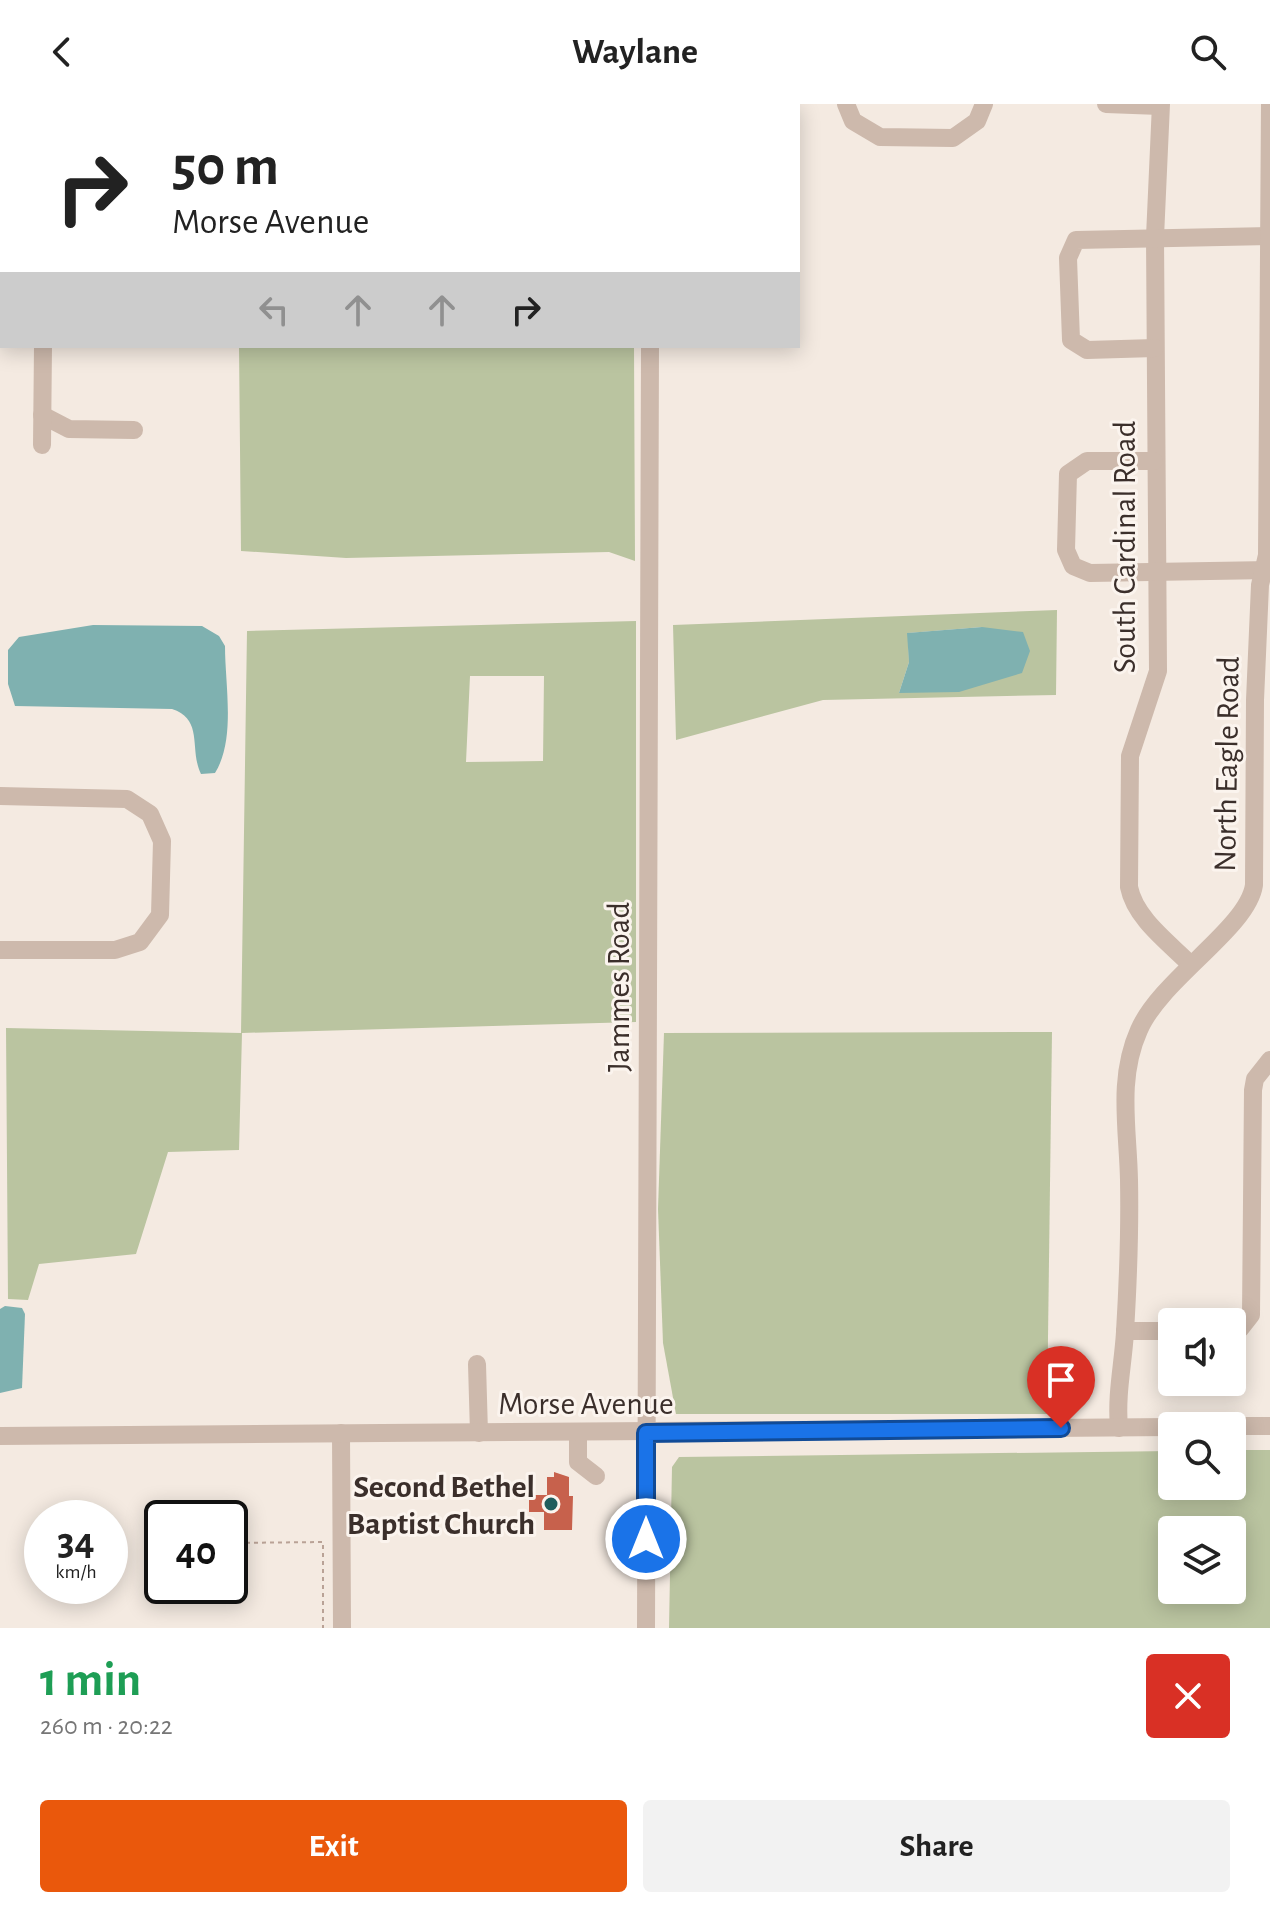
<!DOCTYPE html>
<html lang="en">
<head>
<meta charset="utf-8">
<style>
  :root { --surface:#fff; --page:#f2f2f2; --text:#222; --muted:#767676; --accent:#ea580c }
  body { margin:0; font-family:"Alegreya Sans",sans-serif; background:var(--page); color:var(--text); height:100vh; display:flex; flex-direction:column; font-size:30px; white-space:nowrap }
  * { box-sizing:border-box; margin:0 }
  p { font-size:26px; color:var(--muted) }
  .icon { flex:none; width:44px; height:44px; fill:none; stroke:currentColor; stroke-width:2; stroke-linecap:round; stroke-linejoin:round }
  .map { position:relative; height:1524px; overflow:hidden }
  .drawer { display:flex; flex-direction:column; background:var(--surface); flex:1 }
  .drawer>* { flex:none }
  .banner { position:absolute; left:0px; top:0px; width:800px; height:244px; box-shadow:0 4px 20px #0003; background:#fff; color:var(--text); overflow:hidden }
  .controls { position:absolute; left:1158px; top:1204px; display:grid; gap:16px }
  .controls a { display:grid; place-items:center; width:88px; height:88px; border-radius:8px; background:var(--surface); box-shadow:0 4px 20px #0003; font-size:40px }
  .speed { position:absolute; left:24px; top:1396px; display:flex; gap:16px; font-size:40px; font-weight:700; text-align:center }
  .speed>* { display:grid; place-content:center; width:104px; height:104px; border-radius:50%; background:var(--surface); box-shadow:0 4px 20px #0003; line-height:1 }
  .speed small { font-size:20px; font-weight:400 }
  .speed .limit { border:4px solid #111; border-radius:12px; background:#fff; color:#111 }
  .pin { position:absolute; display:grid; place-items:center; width:68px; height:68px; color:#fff; margin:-82px -34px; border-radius:50% 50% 50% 0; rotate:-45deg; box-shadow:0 0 8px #0007 }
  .pin .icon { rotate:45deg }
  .me { position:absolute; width:88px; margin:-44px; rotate:0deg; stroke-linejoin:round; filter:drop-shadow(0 0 6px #0008) }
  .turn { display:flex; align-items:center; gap:28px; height:168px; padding:0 40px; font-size:36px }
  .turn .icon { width:104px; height:104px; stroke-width:2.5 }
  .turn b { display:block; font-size:56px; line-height:68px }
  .lanes { display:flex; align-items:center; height:76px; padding:0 40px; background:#0003; justify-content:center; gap:40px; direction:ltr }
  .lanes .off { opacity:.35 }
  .round { display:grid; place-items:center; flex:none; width:84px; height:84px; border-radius:8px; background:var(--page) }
  .head { display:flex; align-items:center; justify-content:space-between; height:136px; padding:0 40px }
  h1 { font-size:48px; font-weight:600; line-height:60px; color:#1e9e55 }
  .cta { display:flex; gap:16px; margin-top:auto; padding:16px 40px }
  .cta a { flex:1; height:92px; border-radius:8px; background:var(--accent); color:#fff; font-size:32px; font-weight:600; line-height:92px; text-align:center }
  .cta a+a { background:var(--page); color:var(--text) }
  header { display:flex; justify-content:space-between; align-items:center; height:104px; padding:0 40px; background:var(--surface); font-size:36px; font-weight:600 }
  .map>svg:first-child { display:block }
  .green { fill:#bac4a0; fill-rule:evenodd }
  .water { fill:#7fb1b0 }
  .building { fill:#c7614c }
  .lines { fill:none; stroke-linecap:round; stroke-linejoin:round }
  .path { stroke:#b9a296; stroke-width:2; stroke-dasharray:4 4; stroke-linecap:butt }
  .minor { stroke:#cdb9ac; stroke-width:18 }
  .route-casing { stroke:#114b97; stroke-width:20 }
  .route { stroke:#1a73e8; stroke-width:14 }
  .poi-dot { fill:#205d5d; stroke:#fbf4ee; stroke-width:3 }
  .labels { text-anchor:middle; stroke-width:6; stroke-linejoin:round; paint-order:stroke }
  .street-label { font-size:32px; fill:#3b2f2b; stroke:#fbf4ee }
  .poi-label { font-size:32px; font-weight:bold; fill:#3b2f2b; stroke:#fbf4ee; text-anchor:end }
</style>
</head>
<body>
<header><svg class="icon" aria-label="back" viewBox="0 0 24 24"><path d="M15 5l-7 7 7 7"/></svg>Waylane<svg class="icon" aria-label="search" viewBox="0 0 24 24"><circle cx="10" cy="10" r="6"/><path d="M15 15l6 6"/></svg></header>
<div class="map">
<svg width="1270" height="1524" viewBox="0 0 1270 1524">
  <rect width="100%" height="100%" fill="#f4eae1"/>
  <g class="green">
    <path d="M237,0H460L237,2Z"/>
    <path d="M239,242H634L635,457L609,448L346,454L241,447Z"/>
    <path d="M1057,506L1056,591L823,596L676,636L673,521ZM982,523L899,589L909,558L908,529Z"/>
    <path d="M636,517V918L242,929L239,1046L168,1048L136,1150L39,1160L28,1196L8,1195L6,924L241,929L247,527ZM544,572L543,657L466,658L470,572Z"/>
    <path d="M1052,928L1047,1310H676L663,1239L658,1105L664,929Z"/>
    <path d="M1232,1346H1270V1524H669L672,1363L679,1353L1172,1347V1382H1232ZM1232,1426V1486H1172V1426Z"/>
  </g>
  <g class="water">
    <path d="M93,521L202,522L219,532L225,542C225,581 236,635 215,669L201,670C189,646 204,615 172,605L15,602L8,580V546L19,533Z"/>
    <path d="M982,523L1023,528L1030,547L1022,569L959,588L899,589L909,558L907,529Z"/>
    <path d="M5,1202L22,1204L25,1210L22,1284L0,1289V1205Z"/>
  </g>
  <path class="building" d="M554,1368L569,1373V1392H573L572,1426H544V1408H529V1391H547V1373H554Z"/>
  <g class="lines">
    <g class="path">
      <path d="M217,1408L224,1414"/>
      <path d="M230,1439L323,1438V1524"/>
    </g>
    <g class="minor">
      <path d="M652,0V2"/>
      <path d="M846,0L853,17L880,33L953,34L977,17L984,0"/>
      <path d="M1106,0L1160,2"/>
      <path d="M1161,0L1155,133L1158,567L1130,652L1129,783C1135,814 1168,838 1190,860"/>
      <path d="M46,2V0"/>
      <path d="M1155,244L1087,246L1071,236L1068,154L1076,136L1270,132"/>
      <path d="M42,311L69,325L134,326"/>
      <path d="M42,341L43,242"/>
      <path d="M1154,357H1087L1068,370L1066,446L1073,462L1090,469L1270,466"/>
      <path d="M0,692L127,695L150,710L162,737L160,811L140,838L115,846H0"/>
      <path d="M1125,1227H1172"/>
      <path d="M1232,1227L1240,1225L1251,1211L1253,986L1255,975L1270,956"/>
      <path d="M477,1260L479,1329"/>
      <path d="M1232,1322H1270"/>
      <path d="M1119,1324C1116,1290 1123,1261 1125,1228C1128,1178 1130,1126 1129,1076C1128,1025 1117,975 1139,926C1161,875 1248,824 1254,781L1255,596L1260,481L1267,451L1270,0"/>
      <path d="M341,1329L342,1524"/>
      <path d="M578,1329V1358L596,1372"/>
      <path d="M0,1332L1172,1323"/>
      <path d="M646,1524L650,242"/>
    </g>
  </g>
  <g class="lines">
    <defs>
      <path id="route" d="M646,1435V1329L1061,1324"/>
    </defs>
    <use href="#route" class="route-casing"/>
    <use href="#route" class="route"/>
  </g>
  <circle class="poi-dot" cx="551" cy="1400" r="8"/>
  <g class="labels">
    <g class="street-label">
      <text transform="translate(1124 443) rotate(-90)" y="11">South Cardinal Road</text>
      <text transform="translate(1226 660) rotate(-89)" y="11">North Eagle Road</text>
      <text transform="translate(618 883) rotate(-90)" y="11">Jammes Road</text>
      <text x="586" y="1310">Morse Avenue</text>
    </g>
    <g class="poi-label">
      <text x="535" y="1393">Second Bethel<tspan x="535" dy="37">Baptist Church</tspan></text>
    </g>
  </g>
</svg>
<div class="controls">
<a><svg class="icon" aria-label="sound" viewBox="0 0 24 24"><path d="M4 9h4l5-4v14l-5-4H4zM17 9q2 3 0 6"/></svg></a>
<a><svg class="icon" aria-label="search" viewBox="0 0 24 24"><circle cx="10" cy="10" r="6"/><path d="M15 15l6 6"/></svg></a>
<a><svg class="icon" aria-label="layers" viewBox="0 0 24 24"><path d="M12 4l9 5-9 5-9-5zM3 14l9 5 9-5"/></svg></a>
</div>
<div class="speed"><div>34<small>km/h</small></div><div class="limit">40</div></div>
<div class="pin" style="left:1061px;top:1324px;background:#d93025"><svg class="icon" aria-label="arrive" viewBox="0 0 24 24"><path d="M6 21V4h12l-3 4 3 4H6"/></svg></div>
<svg class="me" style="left:646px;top:1435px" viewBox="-20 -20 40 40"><circle r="17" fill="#1a73e8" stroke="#fff" stroke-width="3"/><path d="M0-11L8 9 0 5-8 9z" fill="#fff"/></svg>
<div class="banner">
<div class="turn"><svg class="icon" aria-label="right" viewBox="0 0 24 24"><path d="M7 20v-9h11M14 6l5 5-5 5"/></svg><div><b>50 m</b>Morse Avenue</div></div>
<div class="lanes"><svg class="icon off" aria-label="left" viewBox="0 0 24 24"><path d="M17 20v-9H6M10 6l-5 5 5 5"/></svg><svg class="icon off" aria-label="ahead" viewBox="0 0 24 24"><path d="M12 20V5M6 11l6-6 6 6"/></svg><svg class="icon off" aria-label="ahead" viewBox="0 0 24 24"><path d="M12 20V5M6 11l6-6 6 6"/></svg><svg class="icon" aria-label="right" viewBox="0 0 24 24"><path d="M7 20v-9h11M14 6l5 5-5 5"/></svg></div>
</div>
</div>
<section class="drawer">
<div class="head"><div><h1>1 min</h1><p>260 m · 20:22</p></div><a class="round" style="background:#d93025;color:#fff"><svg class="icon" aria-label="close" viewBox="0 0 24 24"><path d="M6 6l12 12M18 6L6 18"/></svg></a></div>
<div class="cta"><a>Exit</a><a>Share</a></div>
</section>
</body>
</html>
